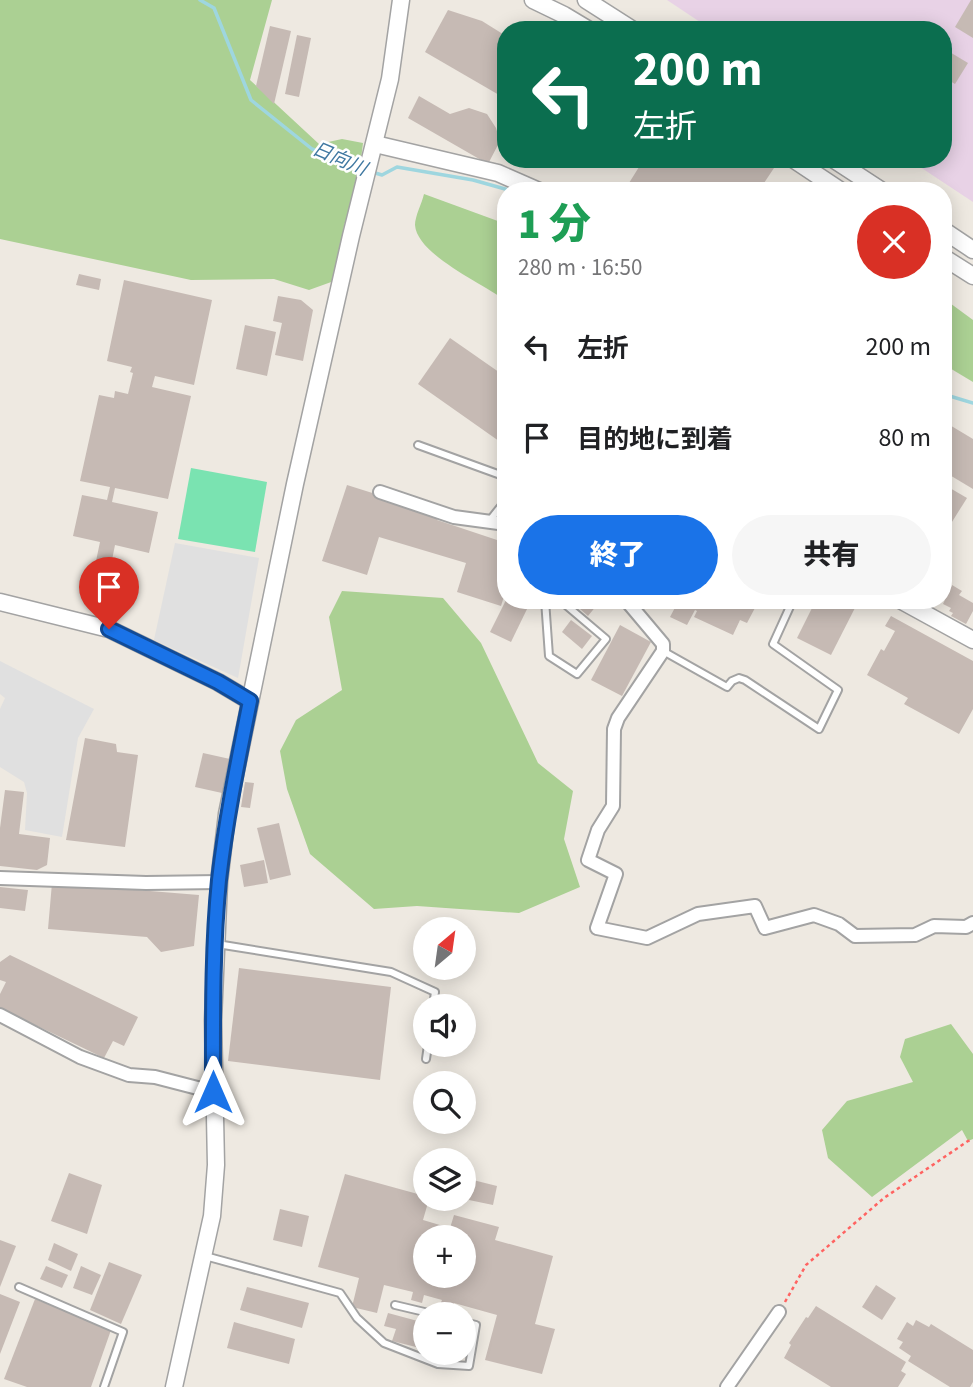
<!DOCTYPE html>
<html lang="ja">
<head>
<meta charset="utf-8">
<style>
  :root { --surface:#fff; --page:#f6f6f6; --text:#202124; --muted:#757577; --accent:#1a73e8 }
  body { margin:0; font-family:"Source Sans 3","Noto Sans JP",sans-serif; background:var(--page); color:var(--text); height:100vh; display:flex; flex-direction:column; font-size:26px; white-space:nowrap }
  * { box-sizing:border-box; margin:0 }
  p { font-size:23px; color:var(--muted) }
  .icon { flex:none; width:38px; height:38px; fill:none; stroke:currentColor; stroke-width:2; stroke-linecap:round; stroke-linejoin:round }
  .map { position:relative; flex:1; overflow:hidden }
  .sheet { position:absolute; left:497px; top:182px; width:455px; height:427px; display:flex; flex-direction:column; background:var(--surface); border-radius:28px; box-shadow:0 4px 18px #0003 }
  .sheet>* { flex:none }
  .banner { position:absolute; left:497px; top:21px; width:455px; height:147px; border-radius:28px; box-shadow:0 4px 18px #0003; background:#0b6e4f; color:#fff; overflow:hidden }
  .needle { width:46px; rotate:29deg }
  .controls { position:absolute; left:413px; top:917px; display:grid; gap:14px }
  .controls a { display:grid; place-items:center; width:63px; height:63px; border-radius:50%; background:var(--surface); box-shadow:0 4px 18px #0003; font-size:35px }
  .pin { position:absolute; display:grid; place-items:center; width:60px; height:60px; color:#fff; margin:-72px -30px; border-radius:50% 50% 50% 0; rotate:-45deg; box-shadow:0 0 7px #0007 }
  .pin .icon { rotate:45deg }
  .me { position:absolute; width:77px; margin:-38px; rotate:0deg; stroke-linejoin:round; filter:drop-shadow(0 0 5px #0008) }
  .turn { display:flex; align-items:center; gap:24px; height:147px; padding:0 21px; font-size:32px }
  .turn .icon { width:91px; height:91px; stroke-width:2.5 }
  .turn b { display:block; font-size:49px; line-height:60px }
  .round { display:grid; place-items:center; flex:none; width:74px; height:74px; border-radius:37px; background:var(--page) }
  .head { display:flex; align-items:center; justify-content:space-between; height:119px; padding:0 21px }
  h1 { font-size:42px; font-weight:800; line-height:52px; color:#1e9e55 }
  .primary-button { display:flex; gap:14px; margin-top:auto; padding:14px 21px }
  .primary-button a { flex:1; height:80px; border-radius:42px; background:var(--accent); color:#fff; font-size:28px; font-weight:800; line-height:80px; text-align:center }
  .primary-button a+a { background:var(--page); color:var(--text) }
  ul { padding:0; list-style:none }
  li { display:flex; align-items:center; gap:21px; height:91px; padding:0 21px }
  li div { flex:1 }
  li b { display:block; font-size:26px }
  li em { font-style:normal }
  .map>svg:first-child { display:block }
  .industrial { fill:#e8d2e6 }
  .forest { fill:#abd093 }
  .pitch { fill:#7ae3b1 }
  .parking { fill:#e0e0e0 }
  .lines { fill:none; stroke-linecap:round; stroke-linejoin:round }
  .stream { stroke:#9ed6df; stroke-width:3.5 }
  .building { fill:#c6bab4; fill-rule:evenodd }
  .service-casing { stroke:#a3a3a3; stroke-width:10 }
  .minor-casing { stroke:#a3a3a3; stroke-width:16 }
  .tertiary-casing { stroke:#a3a3a3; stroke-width:19 }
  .path { stroke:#ff6361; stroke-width:2.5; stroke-dasharray:3.5 3.5; stroke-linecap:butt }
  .service { stroke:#fff; stroke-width:6 }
  .minor { stroke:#fff; stroke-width:12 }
  .tertiary { stroke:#fff; stroke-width:16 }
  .route-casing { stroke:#114b97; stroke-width:18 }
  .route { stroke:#1a73e8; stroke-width:12 }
  .labels { text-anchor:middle; stroke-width:5; stroke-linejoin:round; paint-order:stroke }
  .water-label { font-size:19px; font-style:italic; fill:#3f78a1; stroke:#fff }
</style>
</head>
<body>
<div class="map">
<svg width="973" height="1387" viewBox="0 0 973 1387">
  <rect width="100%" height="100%" fill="#eee9e1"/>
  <path class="industrial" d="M667,0H973V202L908,159H943V30H712Z"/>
  <g class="forest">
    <path d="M0,0H272L250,80L319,144L342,139L363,143L359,175L344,226L334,281L309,290L274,279L191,280L0,239Z"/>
    <path d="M424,194L506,224V301C484,284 417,255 415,225C415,216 422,203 424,194Z"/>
    <path d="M943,298L973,320V382L943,364Z"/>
    <path d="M342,591L443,598L481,643L538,763L573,791L564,839L580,887L519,913L417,906L374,909L310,854L287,789L280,751L296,720L342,690L329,617Z"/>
    <path d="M951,1024L973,1054V1139L968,1141L962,1130L872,1197L828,1158L822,1130L847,1101L913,1082L900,1057L905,1039Z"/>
  </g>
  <path class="pitch" d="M191,468L267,482L255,552L178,539Z"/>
  <g class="parking">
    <path d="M175,543L259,558L238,678L154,640Z"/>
    <path d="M0,661L94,709L78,738L62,837L25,830L27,793L24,782L0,767V709L5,698L0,694Z"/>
  </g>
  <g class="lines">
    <g class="stream">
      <path d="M200,0L214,8L251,100L312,149L362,168"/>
      <path d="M372,172L382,175L397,167L473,180L512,191"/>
      <path d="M943,394L973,403"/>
    </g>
  </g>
  <g class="building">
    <path d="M971,0H973V38L955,27Z"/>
    <path d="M448,10L482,21L506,36V99L425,52Z"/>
    <path d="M270,26L291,31L274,104L256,86Z"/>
    <path d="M297,35L311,38L299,97L285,94Z"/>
    <path d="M943,48L968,63L955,84L943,77Z"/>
    <path d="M419,96L450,114L469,108L487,114L496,128L500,141L488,164L408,118Z"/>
    <path d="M644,159H759L774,168L762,186L767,189L766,191H624Z"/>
    <path d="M79,274L101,279L99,290L76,285Z"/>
    <path d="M124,280L212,300L194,385L155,376L152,387L191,396L168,499L115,488L112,502L158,512L149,553L115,545L111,565L96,561L100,542L73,536L82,495L107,500L110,487L80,481L99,395L114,398L115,391L128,394L133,373L130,372L132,367L107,361Z"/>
    <path d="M278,296L301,300L313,310L303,361L275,355L282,323L273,321Z"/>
    <path d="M245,325L276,332L267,376L236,369Z"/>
    <path d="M450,338L506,377V446L418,384Z"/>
    <path d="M943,421L973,439V489L943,471Z"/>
    <path d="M943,484L967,498L945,533L943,531Z"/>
    <path d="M347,485L439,514L437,520L506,543V590L501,606L457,592L466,563L379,537L367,575L322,561Z"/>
    <path d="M952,585L962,591L959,595L973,603V611L966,624L951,616L953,613L949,611L951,608L943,604Z"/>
    <path d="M506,600H514L528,607L511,642L490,632Z"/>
    <path d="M570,600H601L588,616Z"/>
    <path d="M679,600H724L733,605L735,600H745L756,606L747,623L740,620L733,635L694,617L697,611L695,610L687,625L670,617Z"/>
    <path d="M816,600H859L831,655L797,638Z"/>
    <path d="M891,616L973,661V709L959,734L904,704L908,698L867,675L881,649L884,651L895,631L885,626Z"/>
    <path d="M571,620L592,636L582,649L562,632Z"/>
    <path d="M620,625L651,642L622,696L591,680Z"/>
    <path d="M85,738L116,744L117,752L138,755L125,847L66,840Z"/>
    <path d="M203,753L230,759L222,793L195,787Z"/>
    <path d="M245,782L254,783L250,808L241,807Z"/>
    <path d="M5,790L24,792L19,834L50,838L47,865L37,870L0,866V828Z"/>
    <path d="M279,823L291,875L270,880L257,828Z"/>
    <path d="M264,860L268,883L244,887L240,865Z"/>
    <path d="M52,883L199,895L194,946L161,952L147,937L48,929Z"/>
    <path d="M0,887L28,890L25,911L0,908Z"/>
    <path d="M10,955L138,1017L124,1046L113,1041L104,1058L0,1008V994L6,982L0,980V962Z"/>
    <path d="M239,968L391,987L380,1080L228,1061Z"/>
    <path d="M424,1161H425V1190L417,1188Z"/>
    <path d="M69,1173L102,1185L87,1234L51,1221Z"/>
    <path d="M345,1174L425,1196V1199H429L423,1220L450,1228L454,1215L499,1227L495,1240L553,1256L535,1324L555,1329L542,1374L485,1360L497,1315L454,1303L453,1309L440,1305L442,1300L424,1295L422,1303L411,1300L413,1292L384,1285L377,1313L352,1307L359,1278L318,1267ZM425,1237H464V1276H425Z"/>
    <path d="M473,1180L497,1186L493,1205L469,1200Z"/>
    <path d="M280,1209L309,1216L302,1247L273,1240Z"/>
    <path d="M0,1240L16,1246L0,1287Z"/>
    <path d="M54,1243L78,1254L71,1271L48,1260Z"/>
    <path d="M109,1262L142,1275L121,1324L90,1310Z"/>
    <path d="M46,1266L68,1275L62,1288L40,1279Z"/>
    <path d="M81,1266L101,1275L92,1295L73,1288Z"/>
    <path d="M876,1285L896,1298L882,1320L862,1307Z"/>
    <path d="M247,1287L309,1303L302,1328L240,1310Z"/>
    <path d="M0,1294L20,1302L0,1354Z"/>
    <path d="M35,1299L111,1330L91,1387H27L4,1379Z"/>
    <path d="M816,1306L906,1362L901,1371L906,1374L898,1387H831L784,1358L791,1345L789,1343L806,1317L808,1318Z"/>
    <path d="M388,1313L425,1323V1336L419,1335L416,1347L392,1341L396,1329L384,1326Z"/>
    <path d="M916,1320L929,1327L931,1324L973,1350V1382L970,1387H950L908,1361L911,1356L899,1348L903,1342L897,1339L907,1322L913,1326Z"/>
    <path d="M234,1322L295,1339L289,1364L227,1348Z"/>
  </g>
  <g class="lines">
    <defs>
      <g id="service">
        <path d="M418,445L506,477"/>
        <path d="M490,520L506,500"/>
        <path d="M545,600L549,656L577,674L606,639L560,600"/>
        <path d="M663,651L727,687L732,681L739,678L745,680L819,729L838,690L773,644L793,600"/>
        <path d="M217,944L391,972L435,992L433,1006"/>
        <path d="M426,1059L428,1045"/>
        <path d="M205,1256L340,1293L357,1318L384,1343L438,1364L469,1366L476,1325L464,1322"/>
        <path d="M19,1287L123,1332L104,1387"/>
        <path d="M395,1305L433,1314"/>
      </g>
      <g id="minor">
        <path d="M380,492L454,517L506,524"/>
        <path d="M626,600L663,644V651L618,718L614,729L613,806L598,830L588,860L616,874L597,928L647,938L698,914L755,906L765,928L814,915L839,924L855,936L915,935L934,926L966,927L973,923"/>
        <path d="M0,878L146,883L219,882"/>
        <path d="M0,1015L80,1057L129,1075L155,1077L213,1092"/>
        <path d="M727,1387L779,1312"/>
      </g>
      <g id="tertiary">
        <path d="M533,0L564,15L589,30"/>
        <path d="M586,0L633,30"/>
        <path d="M375,144L498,173L539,191"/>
        <path d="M793,159L841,191"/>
        <path d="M833,159L882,191"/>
        <path d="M943,230L973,250"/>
        <path d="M943,257L973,276"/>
        <path d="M900,600L973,640"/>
        <path d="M0,602L109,629L218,682L250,701"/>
        <path d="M174,1387L212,1216L216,1165L213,1020L219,882L227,814L295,484L351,236L390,79L401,0"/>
      </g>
    </defs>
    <use href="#service" class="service-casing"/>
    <use href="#minor" class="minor-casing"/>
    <use href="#tertiary" class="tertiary-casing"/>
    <path class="path" d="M785,1302L806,1265L884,1198L968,1141L973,1140"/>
    <use href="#service" class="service"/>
    <use href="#minor" class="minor"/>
    <use href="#tertiary" class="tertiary"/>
  </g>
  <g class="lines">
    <defs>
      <path id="route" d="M109,629L218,682L250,701C238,761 226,819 219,880C212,950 213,1022 213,1092"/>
    </defs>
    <use href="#route" class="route-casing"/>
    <use href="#route" class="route"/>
  </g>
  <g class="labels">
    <g class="water-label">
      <text transform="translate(340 158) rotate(23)" y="7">日向川</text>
    </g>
  </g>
</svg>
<div class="controls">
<a><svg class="needle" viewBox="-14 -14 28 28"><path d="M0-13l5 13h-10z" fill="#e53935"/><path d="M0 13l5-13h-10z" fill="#757577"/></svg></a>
<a><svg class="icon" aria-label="sound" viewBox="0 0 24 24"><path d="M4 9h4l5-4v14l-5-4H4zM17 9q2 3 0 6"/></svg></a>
<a><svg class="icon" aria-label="search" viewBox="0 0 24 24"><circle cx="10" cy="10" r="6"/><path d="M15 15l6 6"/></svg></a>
<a><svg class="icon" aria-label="layers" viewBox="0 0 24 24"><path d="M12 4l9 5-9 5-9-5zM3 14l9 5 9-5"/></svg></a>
<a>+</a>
<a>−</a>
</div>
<div class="pin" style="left:109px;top:629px;background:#d93025"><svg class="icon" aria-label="arrive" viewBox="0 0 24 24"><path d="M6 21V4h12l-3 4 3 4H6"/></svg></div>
<svg class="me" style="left:213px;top:1092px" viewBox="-20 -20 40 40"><path d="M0-17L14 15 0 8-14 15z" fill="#1a73e8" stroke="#fff" stroke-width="4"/></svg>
<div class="banner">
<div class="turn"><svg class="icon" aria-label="left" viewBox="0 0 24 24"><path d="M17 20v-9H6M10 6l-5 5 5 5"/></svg><div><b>200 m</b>左折</div></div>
</div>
<section class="sheet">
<div class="head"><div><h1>1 分</h1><p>280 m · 16:50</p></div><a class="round" style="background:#d93025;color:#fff"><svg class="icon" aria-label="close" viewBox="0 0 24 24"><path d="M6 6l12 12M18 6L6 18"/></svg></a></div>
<ul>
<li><svg class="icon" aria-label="left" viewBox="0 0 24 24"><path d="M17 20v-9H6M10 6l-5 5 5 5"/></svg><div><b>左折</b></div><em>200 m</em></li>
<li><svg class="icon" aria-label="arrive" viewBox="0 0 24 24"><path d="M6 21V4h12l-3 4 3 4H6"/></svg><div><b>目的地に到着</b></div><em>80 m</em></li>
</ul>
<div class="primary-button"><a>終了</a><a>共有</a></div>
</section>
</div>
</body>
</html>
